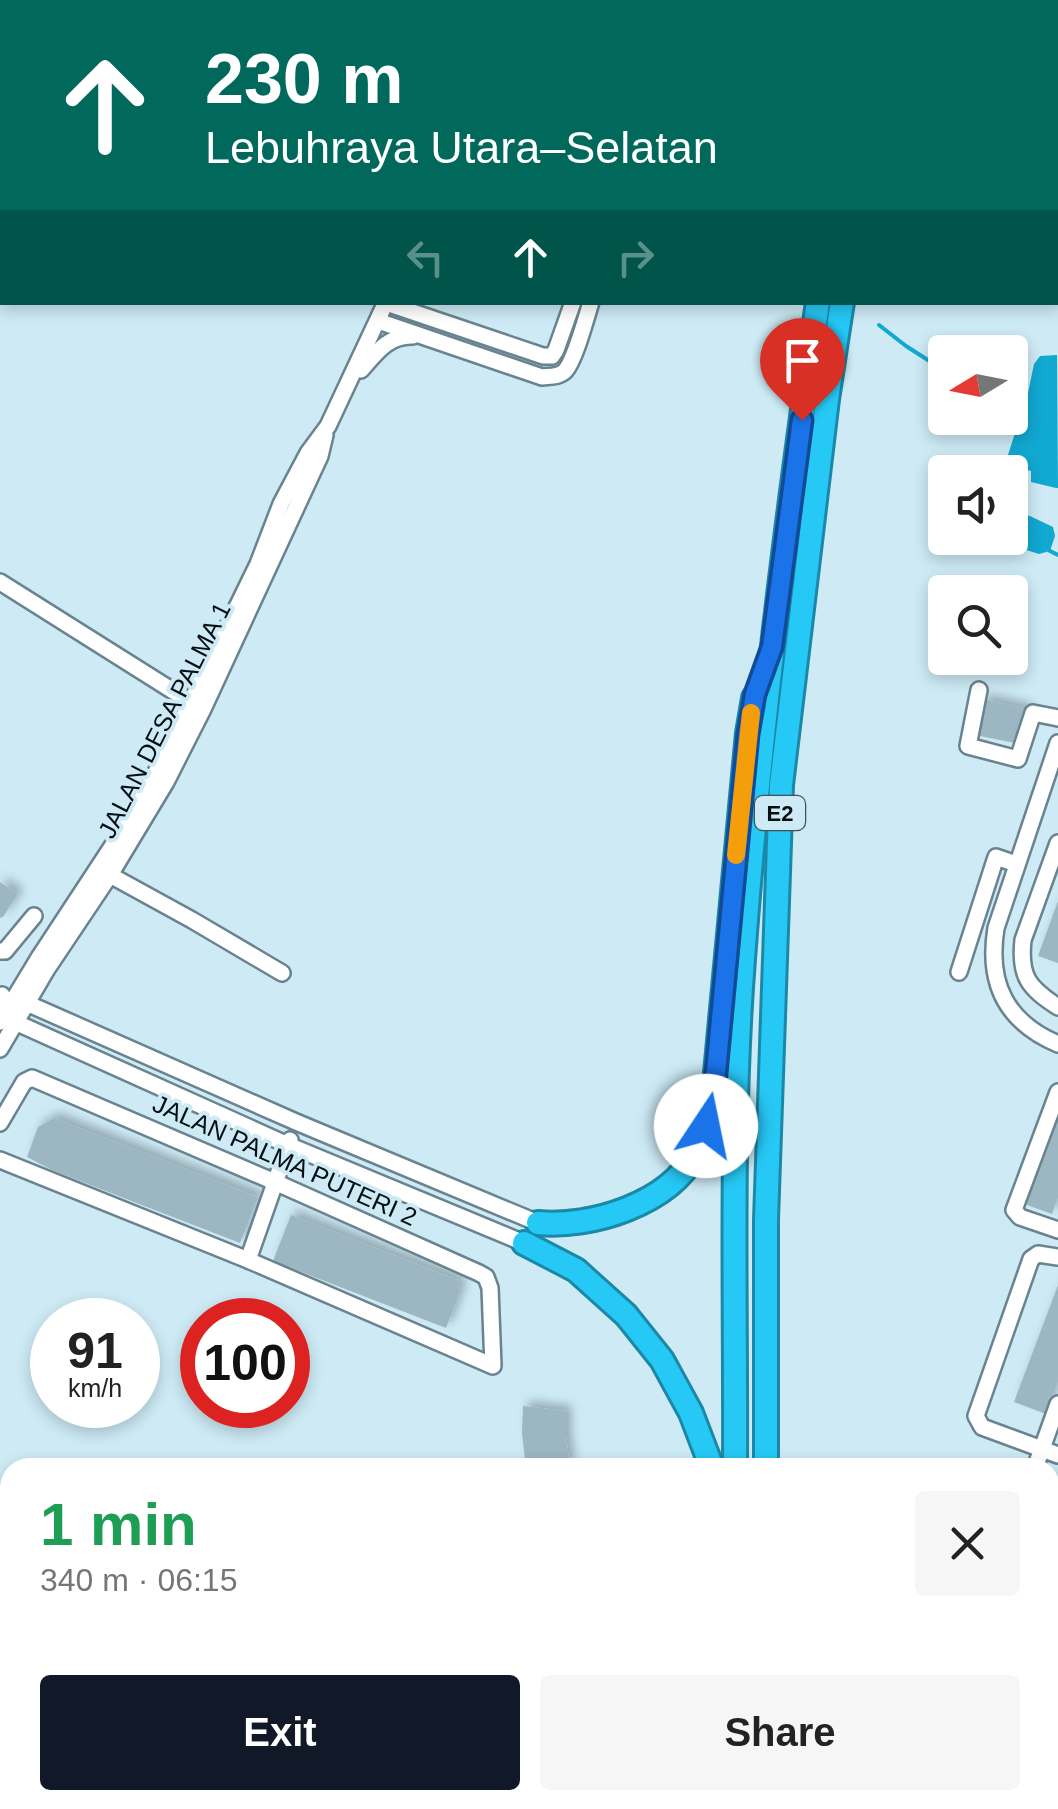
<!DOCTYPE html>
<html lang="en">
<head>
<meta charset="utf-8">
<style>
  :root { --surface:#fff; --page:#f6f6f6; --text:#222; --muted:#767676; --accent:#111827 }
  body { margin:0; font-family:Helvetica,sans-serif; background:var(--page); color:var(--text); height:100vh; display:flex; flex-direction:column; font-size:38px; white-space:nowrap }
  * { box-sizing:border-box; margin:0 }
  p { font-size:32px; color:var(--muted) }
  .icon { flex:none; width:55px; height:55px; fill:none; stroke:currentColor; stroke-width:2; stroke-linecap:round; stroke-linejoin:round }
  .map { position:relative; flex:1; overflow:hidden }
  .panel { position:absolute; left:0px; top:1458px; width:1060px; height:352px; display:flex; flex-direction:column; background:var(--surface); border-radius:30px 30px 0 0; box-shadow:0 5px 15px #0003 }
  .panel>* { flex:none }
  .guide { position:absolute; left:0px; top:0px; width:1060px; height:305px; box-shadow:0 5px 15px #0003; background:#00695c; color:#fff; overflow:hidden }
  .needle { width:65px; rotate:260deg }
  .buttons { position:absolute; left:928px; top:335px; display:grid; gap:20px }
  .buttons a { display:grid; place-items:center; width:100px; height:100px; border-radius:10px; background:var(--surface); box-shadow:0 5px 15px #0003; font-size:50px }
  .speed { position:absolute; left:30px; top:1298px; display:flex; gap:20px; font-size:50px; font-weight:700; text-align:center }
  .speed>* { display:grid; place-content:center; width:130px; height:130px; border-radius:50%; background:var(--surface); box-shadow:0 5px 15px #0003; line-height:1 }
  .speed small { font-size:25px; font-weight:400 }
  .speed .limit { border:15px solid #d22; background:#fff; color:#111 }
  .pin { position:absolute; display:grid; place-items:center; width:85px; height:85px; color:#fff; margin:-102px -42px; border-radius:50% 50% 50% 0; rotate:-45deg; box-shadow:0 0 10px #0007 }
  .pin .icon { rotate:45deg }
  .me { position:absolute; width:110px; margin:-55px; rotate:11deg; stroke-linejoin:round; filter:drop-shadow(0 0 8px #0008) }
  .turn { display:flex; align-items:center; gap:35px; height:210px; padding:0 40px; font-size:45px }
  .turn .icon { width:130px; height:130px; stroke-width:2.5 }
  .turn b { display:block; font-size:70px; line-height:85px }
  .lanes { display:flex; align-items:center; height:95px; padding:0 40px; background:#0003; justify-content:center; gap:50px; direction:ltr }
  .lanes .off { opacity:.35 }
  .round { display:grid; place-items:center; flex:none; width:105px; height:105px; border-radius:10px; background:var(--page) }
  .head { display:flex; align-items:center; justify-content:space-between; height:170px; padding:0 40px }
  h1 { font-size:60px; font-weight:700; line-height:75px; color:#1e9e55 }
  .cta { display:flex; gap:20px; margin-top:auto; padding:20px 40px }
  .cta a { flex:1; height:115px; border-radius:10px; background:var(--accent); color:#fff; font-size:40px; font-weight:700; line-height:115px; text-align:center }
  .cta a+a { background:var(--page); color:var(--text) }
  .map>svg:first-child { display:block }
  .water { fill:#11a8d1 }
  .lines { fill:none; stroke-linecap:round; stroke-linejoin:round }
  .stream { stroke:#11a8d1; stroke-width:4 }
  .building { fill:#9cb7c2; filter:url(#shadow) }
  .minor-casing { stroke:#69848e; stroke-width:20 }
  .highway-casing { stroke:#1b88a7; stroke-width:28 }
  .minor { stroke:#fff; stroke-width:15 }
  .highway { stroke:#26c8f6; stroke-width:22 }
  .route-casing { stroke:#114b97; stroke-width:25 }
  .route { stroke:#1a73e8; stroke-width:18 }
  .slow { stroke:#f59e0b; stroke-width:18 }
  .labels { text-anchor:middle; stroke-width:8; stroke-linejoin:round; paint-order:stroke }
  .shield { fill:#cdeaf5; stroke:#425158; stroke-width:2.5 }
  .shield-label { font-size:22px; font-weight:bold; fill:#061014 }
  .street-label { font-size:25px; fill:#061014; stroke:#cdeaf5 }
</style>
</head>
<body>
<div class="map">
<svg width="1058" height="1809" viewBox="0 0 1058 1809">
  <defs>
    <filter id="shadow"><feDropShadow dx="5.5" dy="-5.5" stdDeviation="5" flood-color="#0004"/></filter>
  </defs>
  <rect width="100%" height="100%" fill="#cdeaf5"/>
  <g class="water">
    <path d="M1057,355L1058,488H1056L1031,482V471L1005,464L1016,430L1022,422L1034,364L1040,356Z"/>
    <path d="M1010,512L1030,516L1053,527L1055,536L1050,551L1039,554L988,538H1010Z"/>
  </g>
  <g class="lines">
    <g class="stream">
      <path d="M581,0L582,2"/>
      <path d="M879,325L906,346L945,371"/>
      <path d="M1010,417L1022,422"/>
      <path d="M1050,551L1058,555"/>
    </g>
  </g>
  <g class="building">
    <path d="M983,699L1027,709L1020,744L975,735Z"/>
    <path d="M0,882L18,894L3,917L0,918Z"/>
    <path d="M1058,901V963L1038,956Z"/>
    <path d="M1050,1116L1058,1119V1197L1052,1214L1027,1205L1029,1197L1023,1195L1029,1178L1034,1180L1039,1167L1034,1166L1040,1147L1045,1149L1050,1136L1044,1134Z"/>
    <path d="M54,1118L258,1197L240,1243L54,1171L27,1157L38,1127Z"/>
    <path d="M291,1215L458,1280L460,1292L446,1328L273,1261Z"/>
    <path d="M1058,1285V1381L1046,1414L1014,1402Z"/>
    <path d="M523,1406L566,1411V1437L570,1468H526L522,1433Z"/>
    <path d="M1050,1482L1058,1485V1528L1050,1549Z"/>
    <path d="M1053,1717L1058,1718V1809H1049Z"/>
    <path d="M953,1800H986V1809H952Z"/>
  </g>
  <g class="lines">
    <defs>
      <g id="minor">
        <path d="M341,0L344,2"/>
        <path d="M514,2L515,0"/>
        <path d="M386,303L543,356H552L556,350L573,302"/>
        <path d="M378,321L542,377C550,376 559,377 565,371C575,360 586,318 591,302"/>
        <path d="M361,370C376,353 388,335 413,336"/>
        <path d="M0,582L200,708"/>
        <path d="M979,690L968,746L1018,759L1033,713L1058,718"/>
        <path d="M1058,743L996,928C987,983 1006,1022 1058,1044"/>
        <path d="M1058,843L1023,940C1019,977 1029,988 1058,1007"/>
        <path d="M110,875L192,920L282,973"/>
        <path d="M0,951H5L34,916"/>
        <path d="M959,972L996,857L1016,864"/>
        <path d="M2,995L6,1013L17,1023L288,1145L524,1243"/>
        <path d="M22,1001L296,1122L538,1223"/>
        <path d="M0,1022L40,956L132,816L162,761L258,564L281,504L308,453L328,426L386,302"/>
        <path d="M0,1049L47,969L110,875L166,782L203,709L320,456L325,435"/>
        <path d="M1058,1092L1014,1210L1020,1217L1058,1230"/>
        <path d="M0,1123L24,1082L32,1078L277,1183L479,1273L486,1277L490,1288L493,1366L248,1260L0,1160"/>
        <path d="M1058,1257L1038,1254L1031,1259L976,1416L982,1427L1058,1455"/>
        <path d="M248,1260L290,1140"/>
        <path d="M1035,1468L1058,1404"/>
        <path d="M0,1499L10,1504"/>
        <path d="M1050,1627L1058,1605"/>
        <path d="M1050,1702L1058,1704"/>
        <path d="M0,1800L24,1809"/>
        <path d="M950,1809V1800"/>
        <path d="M1021,1809V1800"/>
      </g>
      <g id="highway">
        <path d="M868,2L869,0"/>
        <path d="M895,2V0"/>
        <path d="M538,1223C591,1228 669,1204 695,1154C705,1135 709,1114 714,1094L748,733L754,698"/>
        <path d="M524,1243L576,1270L626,1315L662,1360L691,1413L712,1468"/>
        <path d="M735,1468C736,1298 730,1128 743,959C759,739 787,520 818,302"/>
        <path d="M766,1468V1220L781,785L827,399L842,302"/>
        <path d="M748,1800L749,1809"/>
        <path d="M773,1800L774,1809"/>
        <path d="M796,1800L797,1809"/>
      </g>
    </defs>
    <use href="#minor" class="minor-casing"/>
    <use href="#highway" class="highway-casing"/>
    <use href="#minor" class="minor"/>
    <use href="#highway" class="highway"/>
  </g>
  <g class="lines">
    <defs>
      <path id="route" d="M706,1126L714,1094L748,734L755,694L772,647L802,420"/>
    </defs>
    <use href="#route" class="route-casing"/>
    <use href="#route" class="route"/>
    <path class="slow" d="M736,855L751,713"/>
  </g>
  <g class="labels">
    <rect class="shield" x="755" y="796" width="50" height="34" rx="8"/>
    <g class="shield-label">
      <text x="780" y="821">E2</text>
    </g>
    <g class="street-label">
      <text transform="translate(164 720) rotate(-63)" y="9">JALAN DESA PALMA 1</text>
      <text transform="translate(285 1160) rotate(24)" y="9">JALAN PALMA PUTERI 2</text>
    </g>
  </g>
</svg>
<div class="buttons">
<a><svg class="needle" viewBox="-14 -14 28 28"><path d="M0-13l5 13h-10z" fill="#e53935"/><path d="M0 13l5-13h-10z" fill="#767676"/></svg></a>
<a><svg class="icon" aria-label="sound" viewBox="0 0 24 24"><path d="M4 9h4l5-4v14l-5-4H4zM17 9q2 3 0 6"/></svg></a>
<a><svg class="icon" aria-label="search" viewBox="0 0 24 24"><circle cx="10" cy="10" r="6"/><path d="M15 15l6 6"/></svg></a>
</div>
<div class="speed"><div>91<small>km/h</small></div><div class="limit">100</div></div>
<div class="pin" style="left:802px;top:420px;background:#d93025"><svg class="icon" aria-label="arrive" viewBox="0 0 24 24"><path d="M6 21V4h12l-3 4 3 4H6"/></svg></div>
<svg class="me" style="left:706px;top:1126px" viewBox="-20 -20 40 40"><circle r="19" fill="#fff"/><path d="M0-13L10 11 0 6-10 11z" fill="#1a73e8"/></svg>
<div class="guide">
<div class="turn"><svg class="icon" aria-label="ahead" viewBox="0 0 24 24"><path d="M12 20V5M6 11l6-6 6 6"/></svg><div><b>230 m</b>Lebuhraya Utara–Selatan</div></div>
<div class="lanes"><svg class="icon off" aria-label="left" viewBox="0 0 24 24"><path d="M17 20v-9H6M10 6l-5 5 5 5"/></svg><svg class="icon" aria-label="ahead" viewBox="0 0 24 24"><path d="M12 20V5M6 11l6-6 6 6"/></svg><svg class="icon off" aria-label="right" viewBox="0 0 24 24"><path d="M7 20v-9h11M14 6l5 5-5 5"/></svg></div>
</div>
<section class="panel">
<div class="head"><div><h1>1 min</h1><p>340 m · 06:15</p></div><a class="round"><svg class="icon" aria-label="close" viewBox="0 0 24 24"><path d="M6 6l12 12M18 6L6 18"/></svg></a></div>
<div class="cta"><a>Exit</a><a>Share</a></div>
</section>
</div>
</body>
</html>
